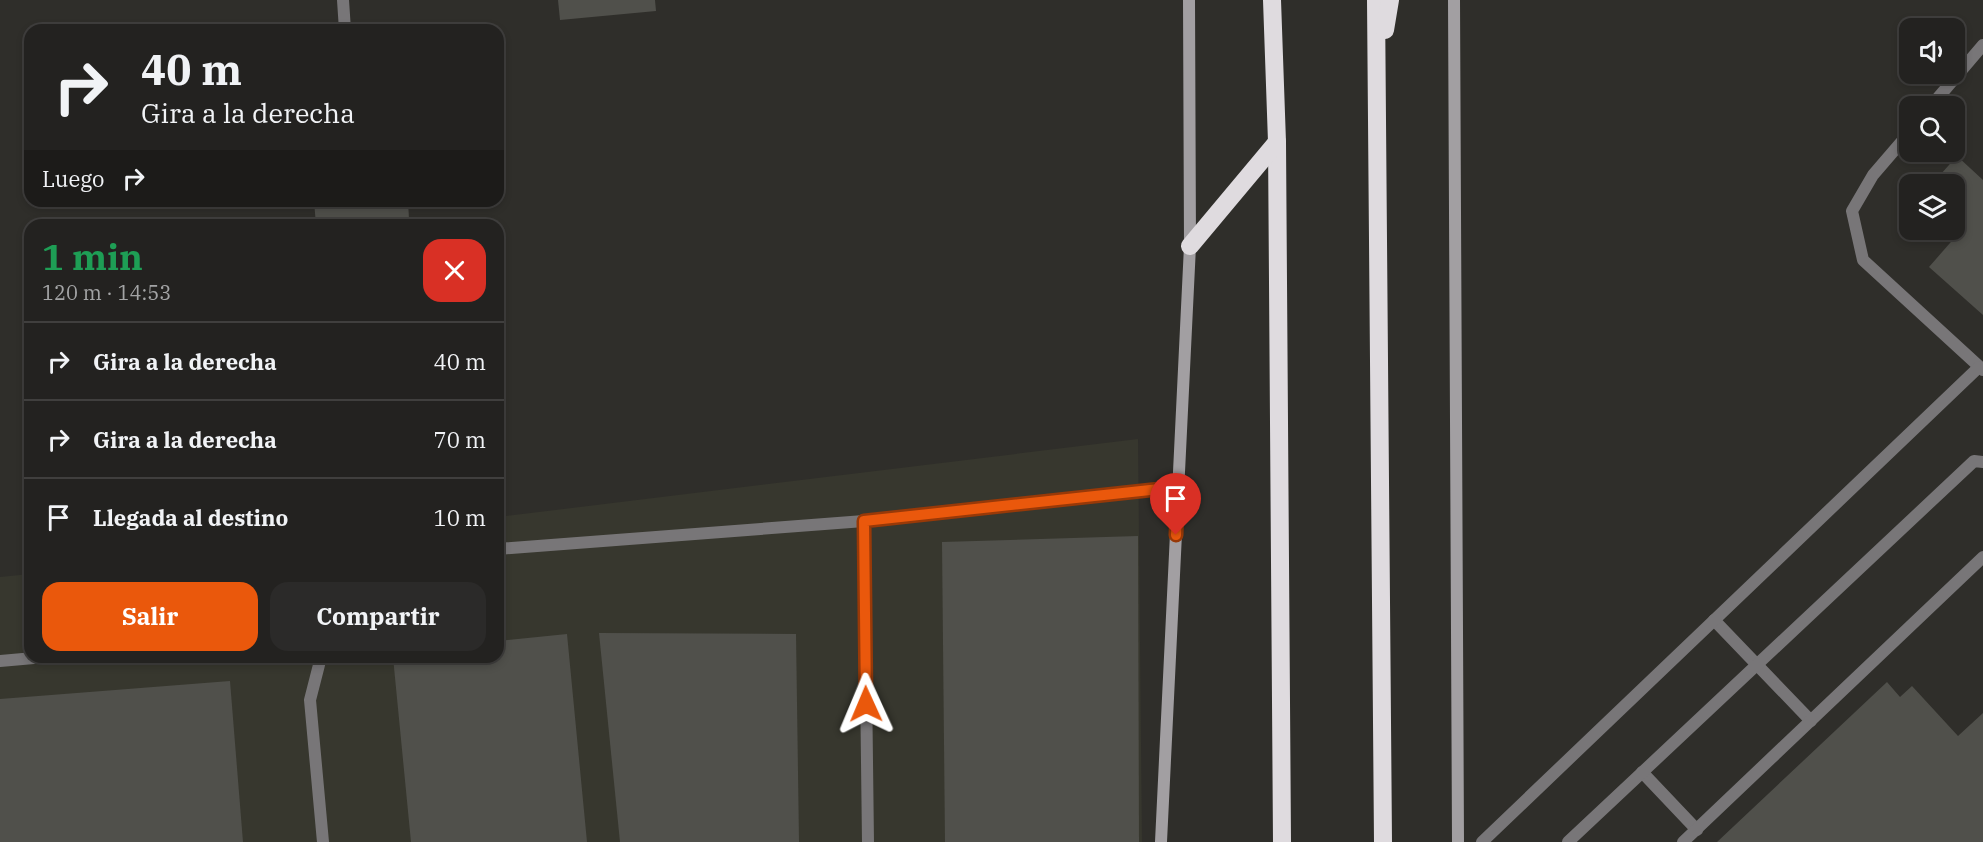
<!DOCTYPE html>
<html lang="es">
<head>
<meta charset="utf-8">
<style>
  :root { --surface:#232220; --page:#2b2a29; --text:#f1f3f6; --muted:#a3a4a5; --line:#403f3e; --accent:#ea580c }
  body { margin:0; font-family:"IBM Plex Serif",serif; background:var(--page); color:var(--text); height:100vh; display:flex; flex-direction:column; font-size:22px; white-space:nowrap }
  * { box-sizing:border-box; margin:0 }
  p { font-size:20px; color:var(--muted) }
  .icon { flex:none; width:33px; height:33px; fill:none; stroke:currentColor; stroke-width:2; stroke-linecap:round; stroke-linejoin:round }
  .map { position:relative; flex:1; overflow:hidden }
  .side { position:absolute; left:24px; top:219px; width:480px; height:444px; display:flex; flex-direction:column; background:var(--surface); border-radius:18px; box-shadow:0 3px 9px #0003,0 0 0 2px var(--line) }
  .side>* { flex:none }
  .top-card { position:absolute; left:24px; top:24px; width:480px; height:183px; border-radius:18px; box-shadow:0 3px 9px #0003,0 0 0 2px var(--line); background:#232220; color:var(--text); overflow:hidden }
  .buttons { position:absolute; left:1899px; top:18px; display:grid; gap:12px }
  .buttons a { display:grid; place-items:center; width:66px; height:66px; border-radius:12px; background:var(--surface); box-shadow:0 3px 9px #0003,0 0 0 2px var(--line); font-size:30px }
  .pin { position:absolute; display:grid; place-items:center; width:51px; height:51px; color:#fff; margin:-62px -26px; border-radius:50% 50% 50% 0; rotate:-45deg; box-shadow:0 0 6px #0007 }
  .pin .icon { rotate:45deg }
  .me { position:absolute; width:66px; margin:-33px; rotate:359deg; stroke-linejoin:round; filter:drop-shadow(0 0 4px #0008) }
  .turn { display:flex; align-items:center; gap:21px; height:126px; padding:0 18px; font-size:27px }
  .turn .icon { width:78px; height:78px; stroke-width:2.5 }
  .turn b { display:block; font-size:42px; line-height:51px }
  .then { display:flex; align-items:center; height:57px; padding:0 18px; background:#0003; gap:12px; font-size:22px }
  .round { display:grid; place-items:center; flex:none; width:63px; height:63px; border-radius:18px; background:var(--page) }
  .headline { display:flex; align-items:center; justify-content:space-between; height:102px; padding:0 18px }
  h1 { font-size:36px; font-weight:700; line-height:45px; color:#1e9e55 }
  .action { display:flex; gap:12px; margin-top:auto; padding:12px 18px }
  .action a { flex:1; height:69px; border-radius:18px; background:var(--accent); color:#fff; font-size:24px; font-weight:700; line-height:69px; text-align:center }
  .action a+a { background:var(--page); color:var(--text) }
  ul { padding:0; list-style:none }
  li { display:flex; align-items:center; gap:18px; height:78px; padding:0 18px; border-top:2px solid var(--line) }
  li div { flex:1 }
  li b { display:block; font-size:22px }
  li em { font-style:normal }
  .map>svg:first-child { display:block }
  .built { fill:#37372e }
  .building { fill:#50504b }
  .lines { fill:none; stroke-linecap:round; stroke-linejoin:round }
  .lane { stroke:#787678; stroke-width:12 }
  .secondary { stroke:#a29fa2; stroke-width:12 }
  .highway { stroke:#dfdbdf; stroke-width:18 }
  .route-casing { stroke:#983908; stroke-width:15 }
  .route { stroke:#ea580c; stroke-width:10 }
</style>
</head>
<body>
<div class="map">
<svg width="1983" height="842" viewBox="0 0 1983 842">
  <rect width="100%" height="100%" fill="#2f2e2a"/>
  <path class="built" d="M1138,439L1142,842H0V577L30,574V657H498V517Z"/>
  <g class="building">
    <path d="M558,0H655L656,11L560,20Z"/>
    <path d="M1957,156L1983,180V315L1929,267L1957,235L1950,230H1954V184H1932Z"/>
    <path d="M314,201H408L409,219L316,225Z"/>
    <path d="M1138,536L1139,842H945L942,542Z"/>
    <path d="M599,633L796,634L799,842H620Z"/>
    <path d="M567,634L587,842H411L393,657H498V641Z"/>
    <path d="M230,681L243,842H0V699Z"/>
    <path d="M1887,682L1900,697L1912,686L1958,736L1983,713V842H1717Z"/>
  </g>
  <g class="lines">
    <g class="lane">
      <path d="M343,0L345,30"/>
      <path d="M1931,106L1983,45"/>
      <path d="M1910,132L1873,175L1852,211L1863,260L1983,370"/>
      <path d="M864,521L868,842"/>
      <path d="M498,549L864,521L1178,487"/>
      <path d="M1714,620L1811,721"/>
      <path d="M321,657L310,700L323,842"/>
      <path d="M0,661L45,657"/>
      <path d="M1642,772L1697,830"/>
      <path d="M1482,842L1979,367"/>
      <path d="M1568,842L1974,461L1983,462"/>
      <path d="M1683,842L1983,557"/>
    </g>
    <g class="secondary">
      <path d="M1454,0L1458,842"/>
      <path d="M1161,842L1190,246L1189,0"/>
    </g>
    <g class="highway">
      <path d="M1272,0L1277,142L1282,842"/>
      <path d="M1376,0L1383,842"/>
      <path d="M1385,30L1390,0"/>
      <path d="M1190,246L1277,142"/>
    </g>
  </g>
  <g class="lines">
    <defs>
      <path id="route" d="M866,704L864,521L1178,487L1176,535"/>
    </defs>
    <use href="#route" class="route-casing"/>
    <use href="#route" class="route"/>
  </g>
</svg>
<div class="buttons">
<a><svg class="icon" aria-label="sound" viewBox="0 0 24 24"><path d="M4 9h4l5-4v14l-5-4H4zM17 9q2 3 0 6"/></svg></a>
<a><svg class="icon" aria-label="search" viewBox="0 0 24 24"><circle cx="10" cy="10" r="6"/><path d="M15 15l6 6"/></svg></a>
<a><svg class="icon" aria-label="layers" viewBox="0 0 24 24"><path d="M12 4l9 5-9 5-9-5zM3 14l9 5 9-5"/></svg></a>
</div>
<div class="pin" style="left:1176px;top:535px;background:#d93025"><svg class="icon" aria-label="arrive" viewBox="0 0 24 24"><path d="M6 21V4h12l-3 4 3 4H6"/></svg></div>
<svg class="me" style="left:866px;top:704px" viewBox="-20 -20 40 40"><path d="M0-17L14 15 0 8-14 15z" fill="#ea580c" stroke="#fff" stroke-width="4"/></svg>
<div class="top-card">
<div class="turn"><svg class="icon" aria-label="right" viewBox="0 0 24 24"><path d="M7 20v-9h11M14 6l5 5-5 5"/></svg><div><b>40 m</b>Gira a la derecha</div></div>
<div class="then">Luego<svg class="icon" aria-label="right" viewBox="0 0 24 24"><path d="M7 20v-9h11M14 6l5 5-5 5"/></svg></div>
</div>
<section class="side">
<div class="headline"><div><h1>1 min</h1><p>120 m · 14:53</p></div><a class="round" style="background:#d93025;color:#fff"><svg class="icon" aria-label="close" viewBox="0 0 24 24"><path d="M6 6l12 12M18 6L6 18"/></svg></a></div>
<ul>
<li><svg class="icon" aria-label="right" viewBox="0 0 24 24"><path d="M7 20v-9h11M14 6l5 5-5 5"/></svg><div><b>Gira a la derecha</b></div><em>40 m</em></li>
<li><svg class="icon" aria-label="right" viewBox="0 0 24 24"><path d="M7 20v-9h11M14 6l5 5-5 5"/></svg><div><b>Gira a la derecha</b></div><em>70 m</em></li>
<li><svg class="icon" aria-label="arrive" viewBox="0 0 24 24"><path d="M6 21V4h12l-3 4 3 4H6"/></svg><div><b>Llegada al destino</b></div><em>10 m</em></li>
</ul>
<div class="action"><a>Salir</a><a>Compartir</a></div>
</section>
</div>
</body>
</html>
